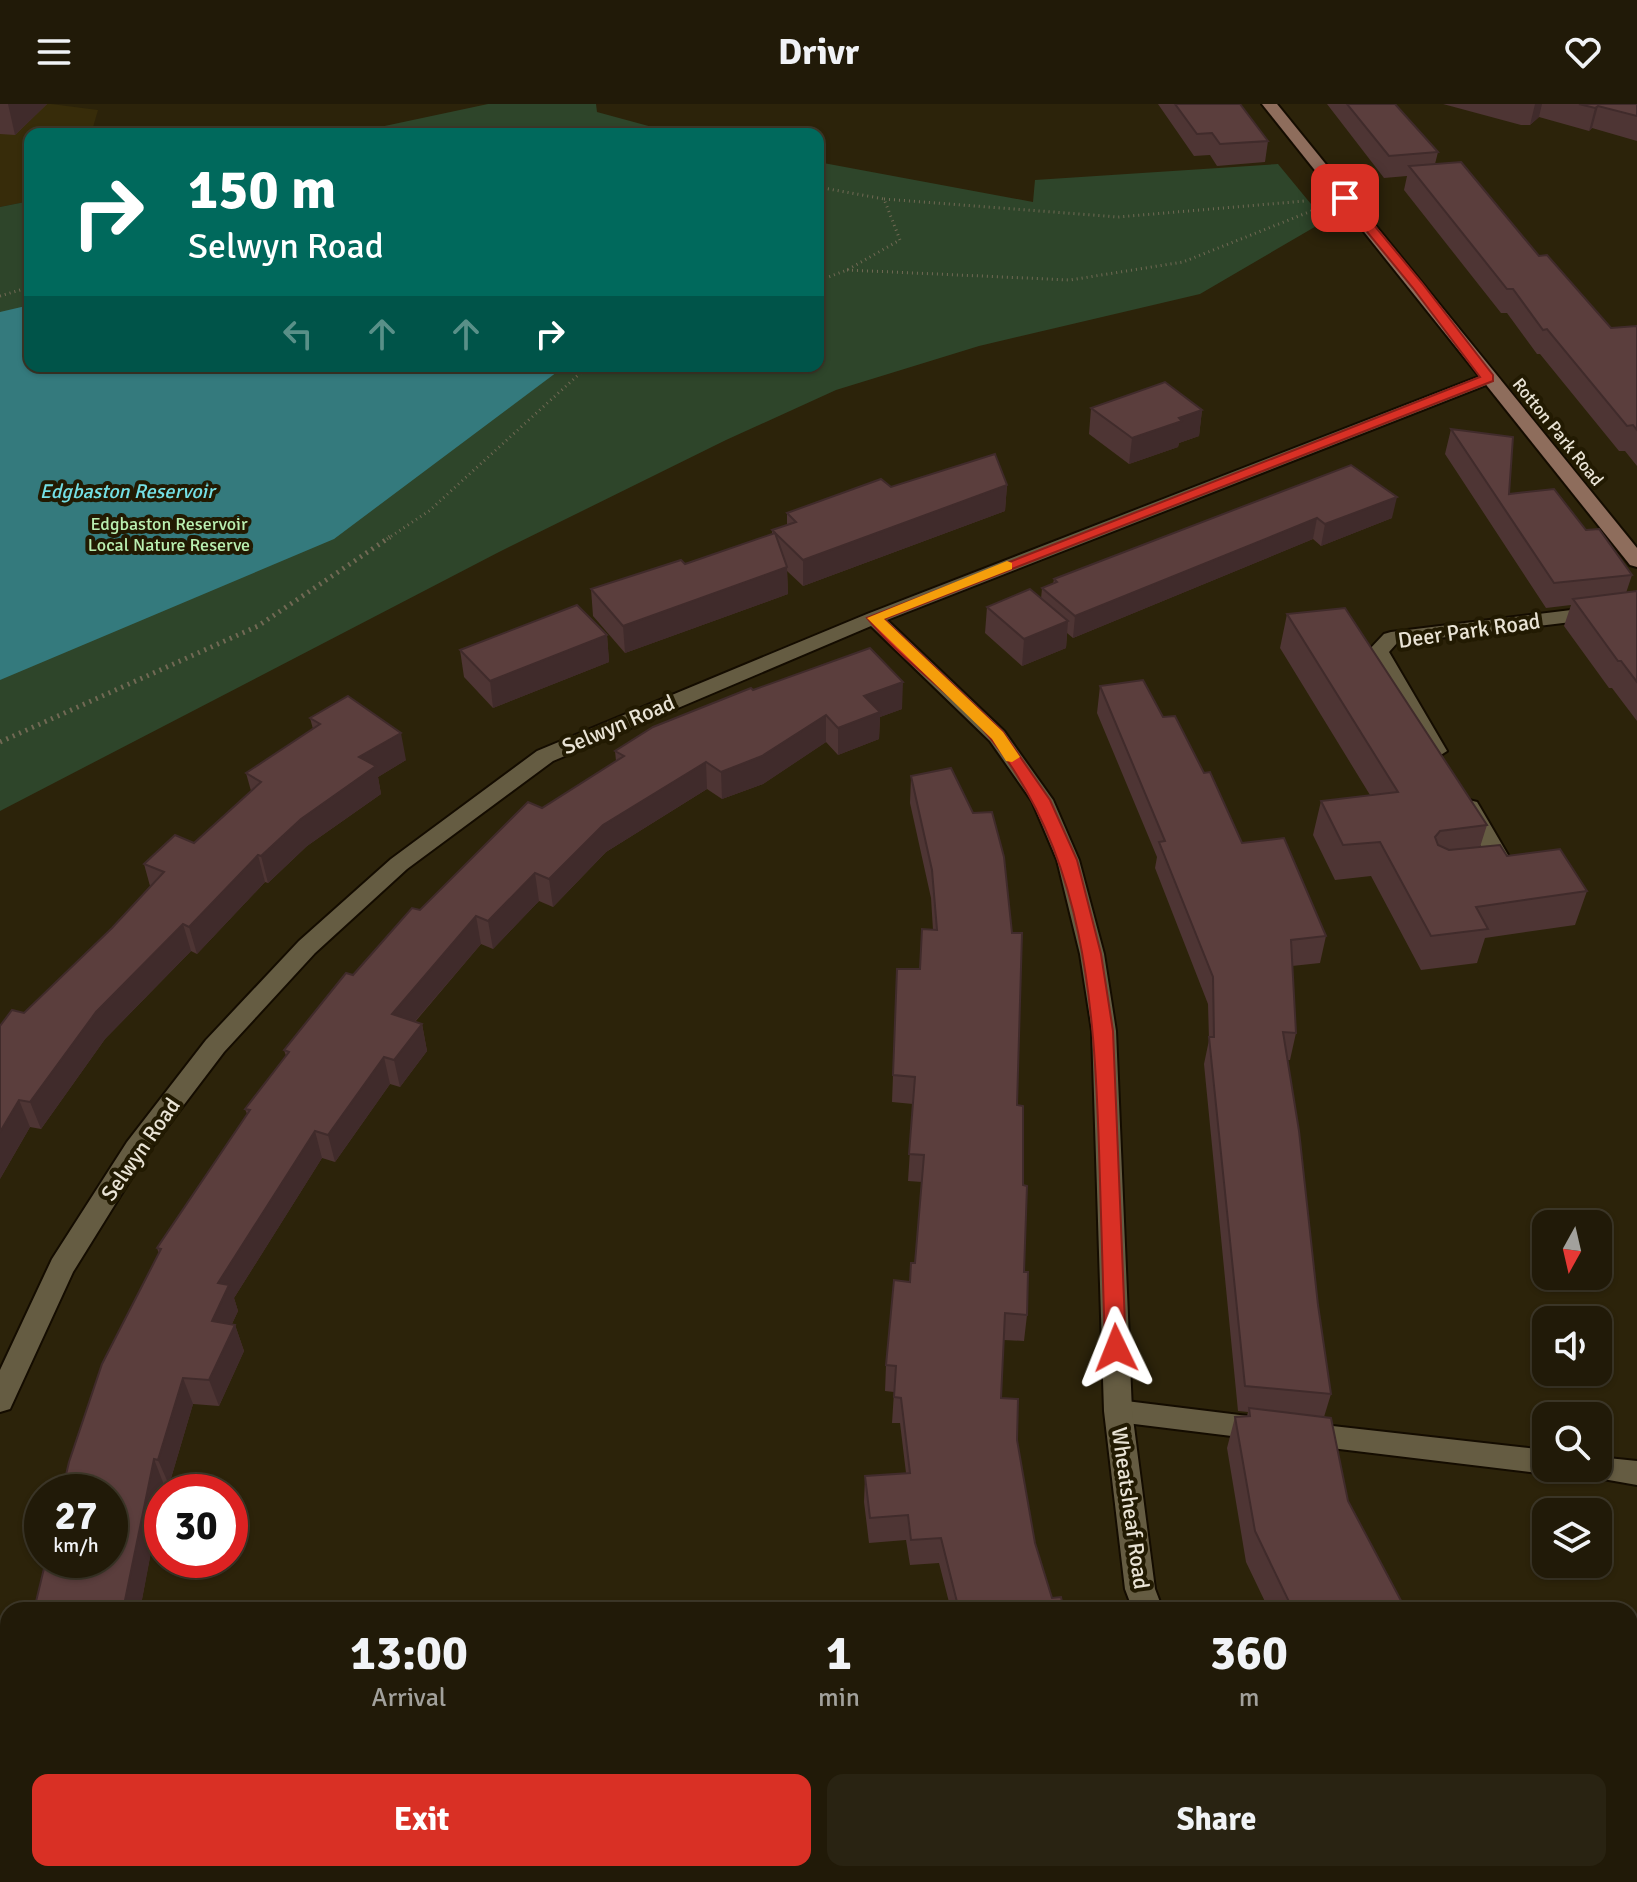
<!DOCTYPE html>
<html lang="en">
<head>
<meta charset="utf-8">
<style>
  :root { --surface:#211a08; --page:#292312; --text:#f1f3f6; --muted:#a2a19c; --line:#3e3829; --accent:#d93025 }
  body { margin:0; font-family:Signika,sans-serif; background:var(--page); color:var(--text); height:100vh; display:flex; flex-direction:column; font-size:30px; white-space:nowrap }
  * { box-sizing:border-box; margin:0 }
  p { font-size:26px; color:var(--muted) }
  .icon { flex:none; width:44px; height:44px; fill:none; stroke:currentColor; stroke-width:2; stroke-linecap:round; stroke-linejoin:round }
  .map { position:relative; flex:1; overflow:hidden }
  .details { position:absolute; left:0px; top:1498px; width:1638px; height:280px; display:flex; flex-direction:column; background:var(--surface); border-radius:24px 24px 0 0; box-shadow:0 2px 6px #0004,0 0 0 2px var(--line) }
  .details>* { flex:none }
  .banner { position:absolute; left:24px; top:24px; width:800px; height:244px; border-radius:16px; box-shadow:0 2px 6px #0004,0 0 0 2px var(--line); background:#00695c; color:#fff; overflow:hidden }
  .needle { width:52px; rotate:188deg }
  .controls { position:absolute; left:1532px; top:1106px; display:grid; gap:16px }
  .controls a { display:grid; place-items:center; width:80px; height:80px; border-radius:16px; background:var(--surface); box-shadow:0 2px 6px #0004,0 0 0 2px var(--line); font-size:40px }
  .speed { position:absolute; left:24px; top:1370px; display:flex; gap:16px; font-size:40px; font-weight:700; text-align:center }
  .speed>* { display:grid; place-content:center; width:104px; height:104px; border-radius:50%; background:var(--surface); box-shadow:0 2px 6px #0004,0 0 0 2px var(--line); line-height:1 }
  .speed small { font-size:20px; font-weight:400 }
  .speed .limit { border:12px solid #d22; background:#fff; color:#111 }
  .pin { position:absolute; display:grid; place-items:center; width:68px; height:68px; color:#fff; margin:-34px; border-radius:16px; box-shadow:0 4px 12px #0006 }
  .me { position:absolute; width:88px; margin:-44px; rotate:358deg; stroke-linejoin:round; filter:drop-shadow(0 0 6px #0008) }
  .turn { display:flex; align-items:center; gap:28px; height:168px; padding:0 32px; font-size:36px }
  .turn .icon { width:104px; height:104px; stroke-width:2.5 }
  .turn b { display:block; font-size:56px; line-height:68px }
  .lanes { display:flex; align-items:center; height:76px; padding:0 32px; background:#0003; justify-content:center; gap:40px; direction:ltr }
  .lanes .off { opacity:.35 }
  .eta { display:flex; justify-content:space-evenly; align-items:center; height:136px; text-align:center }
  .eta b { font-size:48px; font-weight:800; line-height:56px }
  .primary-button { display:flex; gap:16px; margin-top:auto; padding:16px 32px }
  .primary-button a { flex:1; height:92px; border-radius:16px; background:var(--accent); color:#fff; font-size:32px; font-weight:800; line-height:92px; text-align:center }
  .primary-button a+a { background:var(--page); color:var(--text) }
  header { display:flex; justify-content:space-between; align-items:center; height:104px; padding:0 32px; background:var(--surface); font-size:36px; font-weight:800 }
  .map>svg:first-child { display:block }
  .built { fill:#372c0a }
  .green { fill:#2e452a }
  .water { fill:#347a7d }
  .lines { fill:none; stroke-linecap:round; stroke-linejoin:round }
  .lane-casing { stroke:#140c00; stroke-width:4 }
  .street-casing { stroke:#140c00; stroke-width:4 }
  .secondary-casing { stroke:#140c00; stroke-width:4 }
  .path-far1 { stroke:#716954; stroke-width:3; stroke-dasharray:1 4; stroke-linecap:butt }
  .path { stroke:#716954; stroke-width:5; stroke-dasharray:2 5; stroke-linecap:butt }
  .lane { fill:#655c42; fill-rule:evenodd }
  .street { fill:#655c42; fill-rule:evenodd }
  .secondary { fill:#8e6d5c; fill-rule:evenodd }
  .wall { fill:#4e3534 }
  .shaded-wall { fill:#402b2b }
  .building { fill:#5b3e3d; stroke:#402b2b; stroke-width:2 }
  .route { fill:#d93025; stroke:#8d1f18; stroke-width:2 }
  .slow { fill:#f59e0b }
  .labels { text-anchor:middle; stroke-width:8; stroke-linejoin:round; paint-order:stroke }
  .far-street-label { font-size:18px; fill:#e9e3d5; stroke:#221a02 }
  .far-park-label { font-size:18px; fill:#baefb0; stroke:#221a02 }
  .far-water-label { font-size:20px; font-style:italic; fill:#74e0e5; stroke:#221a02 }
  .street-label { font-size:22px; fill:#e9e3d5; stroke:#221a02 }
</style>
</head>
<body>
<header><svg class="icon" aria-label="menu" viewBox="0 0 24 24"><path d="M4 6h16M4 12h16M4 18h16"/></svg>Drivr<svg class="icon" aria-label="heart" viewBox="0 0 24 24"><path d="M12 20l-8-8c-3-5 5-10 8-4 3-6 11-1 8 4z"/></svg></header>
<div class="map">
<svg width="1637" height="1778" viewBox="0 0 1637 1778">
  <rect width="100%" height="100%" fill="#2c230a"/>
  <path class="built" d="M0,0H51L98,6L91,30H30V97L0,103Z"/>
  <g class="green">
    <path d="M488,0H596L597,8L678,30H347Z"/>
    <path d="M818,58L1033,98L1035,76L1278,60L1325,117L1200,190L979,242L836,286L726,336L499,448L0,707V103L30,97V262H818Z"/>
  </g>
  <path class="water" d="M30,201V262H565L334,435L0,576V208Z"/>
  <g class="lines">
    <defs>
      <g id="lane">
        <path d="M1118,1296L1264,1314L1273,1317L1277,1325L1273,1333L1264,1336L1118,1318L1109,1315L1105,1307L1109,1299Z"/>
        <path d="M1306,1319L1546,1346V1364H1556L1546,1370L1306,1341L1297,1338L1293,1330L1297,1322Z"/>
        <path d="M1598,1353L1637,1357V1381L1586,1372L1582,1364H1598Z"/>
      </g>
      <g id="street">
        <path d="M1488,269L1497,274L1494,278L887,516L1004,627L1053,696L1079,756L1104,850L1116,927L1132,1307L1155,1485L1163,1506H1133L1125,1485L1104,1307L1092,927L1080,850L1057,756L1032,697L990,637L871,522L553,657L407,765L315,849L224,948L145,1052L73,1168L10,1305L0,1308V1266L52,1155L127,1038L206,936L299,837L391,755L537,647L867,510Z"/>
        <path d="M1637,498V510L1397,539L1389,548L1447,647L1436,654L1425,647L1368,547L1384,530L1391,528Z"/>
        <path d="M1469,696L1477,698L1480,703L1515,763L1512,768H1490L1487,763L1490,758L1458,703L1461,698Z"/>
        <path d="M1264,1770H1300L1303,1778H1268Z"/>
      </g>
      <path id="secondary" d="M1262,0H1277L1637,444V463L1630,461Z"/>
    </defs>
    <use href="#lane" class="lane-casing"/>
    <use href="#street" class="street-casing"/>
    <use href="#secondary" class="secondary-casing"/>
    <g class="path-far1">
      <path d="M818,83L884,95L900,136L847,166L818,177"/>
      <path d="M884,95L1118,113L1305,97"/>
      <path d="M847,166L1070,176L1183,158L1314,106"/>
      <path d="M0,192L30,183"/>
      <path d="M387,435L429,407L588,262"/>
    </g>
    <path class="path" d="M0,638L258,522L390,433"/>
    <use href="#lane" class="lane"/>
    <use href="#street" class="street"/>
    <use href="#secondary" class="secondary"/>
  </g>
  <g class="wall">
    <path d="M0,0H47L15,31L0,30Z"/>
    <path d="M1158,0H1240L1268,37L1265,58L1217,62L1210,51L1194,52Z"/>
    <path d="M1327,0H1395L1438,48L1435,60L1539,152L1611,224L1637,222V362L1625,347H1619L1540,250H1537L1507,209H1501L1404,86L1407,72L1384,74Z"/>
    <path d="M1443,0H1637V37L1592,24L1589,27L1539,13L1530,21H1521Z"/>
    <path d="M1091,304L1202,306L1199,332L1179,339L1178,343L1129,360L1089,330Z"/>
    <path d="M1451,325L1509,390L1586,426L1632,471L1626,489L1637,487V617L1612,584H1609L1564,522L1571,501L1546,504L1445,350Z"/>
    <path d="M1351,361L1392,414L1321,442L1313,435L1073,534L1067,529L1066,544L1022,562L985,529L987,503L1041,495L1042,484L1053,480L1054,475Z"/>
    <path d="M1007,381L1005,407L803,482L787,467L788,490L625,549L593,512L591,485L685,460L772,430V426L787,421V409L891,383Z"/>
    <path d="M1287,510L1487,721L1480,743L1507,752L1587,787L1575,821L1485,834L1477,859L1421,866L1371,772L1335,776L1313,731L1321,697L1370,691L1280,544Z"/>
    <path d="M607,531L609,558L493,604L464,573L460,546Z"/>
    <path d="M1100,582L1163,613L1204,669L1242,739L1326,832L1320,859L1292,862L1296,929L1290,956H1288L1318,1201L1331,1290L1324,1313L1348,1397L1406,1506H1269L1246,1458L1227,1344L1235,1313L1247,1312L1248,1308L1238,1307L1204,960L1209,936L1208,900L1155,764L1157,753L1097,609Z"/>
    <path d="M753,586L902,605L880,613L879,635L838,651L826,638L763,680L722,695L707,685L606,748L553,803L539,797L493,845L481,840L415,918L422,920L427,947L400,983L390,980L335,1058L322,1054L234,1194L238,1207L232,1220L235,1221L244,1247L219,1302L193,1300L169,1381H164L162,1388L140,1506L159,1150L157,1144L247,1010L245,1005L286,952L284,946L353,871L420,806L542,704L616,657L615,647Z"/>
    <path d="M310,614L406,656L378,673L381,690L307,742L268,779L265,778L197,850L191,847L105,935L41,1025L30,1023L0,1075L24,909L112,824L150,782L144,760L194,739L251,687L246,669L313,625Z"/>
    <path d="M911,672L1017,1001L1023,1081L1024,1168L1027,1211L1024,1237L1004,1236L1001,1294L1017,1336L1035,1439L1052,1494L1064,1506H951L939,1459L910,1461L906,1436L869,1439L864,1398L865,1372L906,1369L900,1319H892L894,1288L885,1287L886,1261L915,1159L922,1078L908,1077L913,1000L892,998L897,865H920L933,826L931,794L910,699Z"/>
    <path d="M1026,1770H1175L1180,1778H1030Z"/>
    <path d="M1424,1770H1553L1548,1778H1429Z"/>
  </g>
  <g class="shaded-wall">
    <path d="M8,0H47L15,31Z"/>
    <path d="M1535,0H1542L1539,13L1530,21Z"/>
    <path d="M1598,2L1592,24L1589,27L1595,4Z"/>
    <path d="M1202,306L1199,332L1179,339L1178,343L1129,360L1132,334L1179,314Z"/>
    <path d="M1007,381L1005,407L803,482V456Z"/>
    <path d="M1397,393L1392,414L1321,442L1325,420Z"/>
    <path d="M1317,414L1313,435L1073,534L1075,512Z"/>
    <path d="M787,463L788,490L625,549L623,522Z"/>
    <path d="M1068,517L1066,544L1022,562L1024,535Z"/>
    <path d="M607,531L609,558L493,604L490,577Z"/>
    <path d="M903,578L902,605L880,613L879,635L838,651V624L864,592Z"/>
    <path d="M826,611V638L763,680L722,695L721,668Z"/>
    <path d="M401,629L406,656L378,673L381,690L307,742L268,779L261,752L301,715L359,653Z"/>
    <path d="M706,658L707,685L606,748L553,803L549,775L603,721Z"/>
    <path d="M258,751L265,778L197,850L189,823Z"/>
    <path d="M535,769L539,797L493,845L488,817Z"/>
    <path d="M476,812L481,840L398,937L392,910Z"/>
    <path d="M183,820L191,847L105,935L41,1025L30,998L96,908Z"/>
    <path d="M422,920L427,947L400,983L394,956Z"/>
    <path d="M384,953L390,980L335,1058L328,1031Z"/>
    <path d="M19,996L30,1023L0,1075V1028Z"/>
    <path d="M315,1027L322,1054L234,1194L238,1207L221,1243L212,1217L218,1179Z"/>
    <path d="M235,1221L244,1247L219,1302L209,1276Z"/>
    <path d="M183,1274L193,1300L169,1381L158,1356Z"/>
    <path d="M154,1355L164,1381L140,1506H123Z"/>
    <path d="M108,1770H110L115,1778H106Z"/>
    <path d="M1532,1770H1553L1548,1778H1517Z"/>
  </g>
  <g class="building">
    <path d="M1175,0H1240L1268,37L1220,40L1212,29L1197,30Z"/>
    <path d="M1347,0H1395L1438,48L1389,52Z"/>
    <path d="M1579,0H1637V12L1598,2L1595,4Z"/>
    <path d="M1461,58L1539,152L1547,151L1611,224L1637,222V326L1633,321L1627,322L1547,225L1543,226L1513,185H1507L1409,62Z"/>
    <path d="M1165,278L1202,306L1179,314L1182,317L1132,334L1091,304Z"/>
    <path d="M1451,325L1513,333L1509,390L1554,385L1586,426L1599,425L1632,471L1554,479Z"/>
    <path d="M995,350L1007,381L803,456L772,426L796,418L787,409L881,375L891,383Z"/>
    <path d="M1351,361L1397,393L1325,420L1317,414L1075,512L1042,484L1057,478L1054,475Z"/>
    <path d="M775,429L787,463L623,522L591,485L681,456L685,460Z"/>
    <path d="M1030,485L1068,517L1024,535L987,503Z"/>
    <path d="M1637,487V578L1621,557H1618L1573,495Z"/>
    <path d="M577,501L607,531L490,577L460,546Z"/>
    <path d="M1345,504L1487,721L1440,727L1435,733L1438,741L1449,746L1500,741L1507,752L1560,745L1587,787L1476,803L1488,825L1431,832L1380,738L1343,741L1321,697L1398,688L1287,510Z"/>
    <path d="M870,544L903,578L864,592L880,608L838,624L826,611L762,652L721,668L706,658L603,721L549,775L535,769L488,817L476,812L392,910L422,920L394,956L384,953L328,1031L315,1027L218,1179L229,1181L212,1217L235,1221L209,1276L183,1274L158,1356L154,1355L123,1506H34L46,1456H110V1388H62L69,1358L102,1260L161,1145L157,1144L250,1006L245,1005L289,948L284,946L346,869L353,871L412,804L420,806L528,698L542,704L624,652L615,647L653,623L751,584L753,586Z"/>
    <path d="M1143,576L1163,613L1175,612L1204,669L1210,668L1242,739L1284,734L1326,832L1291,836L1296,929L1283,928L1299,1027L1318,1201L1331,1290L1245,1282L1209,933H1214L1213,873L1159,738L1165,737L1100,582Z"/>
    <path d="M348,592L401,629L359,653L376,662L301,715L261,752L258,751L189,823L183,820L96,908L30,998L19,996L0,1028V922L12,906L24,909L112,824L164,768L144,760L175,731L194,739L261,678L246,669L320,620L310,614Z"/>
    <path d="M951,664L973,709L992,708L1004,753L1012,829H1022L1017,1001L1023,1002V1081L1027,1082L1024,1168H1028L1027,1211L1005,1209L1001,1294L1018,1295L1017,1336L1035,1439L1052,1494L1061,1493L1064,1506H959L941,1434L911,1436L908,1411L870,1414L865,1372L910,1369L901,1294L894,1293L896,1262L886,1261L894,1176L910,1178L911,1159H915L924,1051L909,1050L915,973L893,971L897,865H920L922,825L937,826L932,766L911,672Z"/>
    <path d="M1249,1304L1331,1314L1348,1397L1406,1506H1293L1255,1427L1235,1313L1250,1312Z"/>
    <path d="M8,1630V1770H108L106,1778H0V1672Z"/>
    <path d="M1040,1770H1175L1180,1778H1043Z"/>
    <path d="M1456,1770H1532L1517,1778H1461Z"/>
  </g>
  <path class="route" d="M1341,91H1349L1422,179L1493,271V277L884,515L1003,628L1050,696L1077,756L1101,850L1113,927L1126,1244L1123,1250L1116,1253L1108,1250L1105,1244C1103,1177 1101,1111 1099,1044C1094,902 1085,752 992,636C956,591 903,559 867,514L1480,273L1413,184L1341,96Z"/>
  <path class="slow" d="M1007,457L1012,459V465L884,515L1003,628L1020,653L1012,658L1006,657L992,635L867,514Z"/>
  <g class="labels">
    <g class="far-street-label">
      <text transform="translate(1558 328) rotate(51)" y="6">Rotton Park Road</text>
    </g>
    <g class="far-park-label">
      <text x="169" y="426">Edgbaston Reservoir<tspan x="169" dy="21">Local Nature Reserve</tspan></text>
    </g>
    <g class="far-water-label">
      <text x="127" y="394">Edgbaston Reservoir</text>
    </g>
    <g class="street-label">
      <text transform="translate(1469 526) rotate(-8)" y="8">Deer Park Road</text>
      <text transform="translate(618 620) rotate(-23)" y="8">Selwyn Road</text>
      <text transform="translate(140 1045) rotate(-55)" y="8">Selwyn Road</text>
      <text transform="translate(1131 1404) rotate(82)" y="8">Wheatsheaf Road</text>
    </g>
  </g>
</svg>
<div class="controls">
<a><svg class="needle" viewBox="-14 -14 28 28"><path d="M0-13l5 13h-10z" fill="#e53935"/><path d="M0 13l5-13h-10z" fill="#a2a19c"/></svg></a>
<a><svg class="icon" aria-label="sound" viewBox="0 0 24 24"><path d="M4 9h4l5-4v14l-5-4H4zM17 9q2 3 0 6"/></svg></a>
<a><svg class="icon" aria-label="search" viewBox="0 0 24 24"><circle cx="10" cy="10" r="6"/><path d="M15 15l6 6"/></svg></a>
<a><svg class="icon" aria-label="layers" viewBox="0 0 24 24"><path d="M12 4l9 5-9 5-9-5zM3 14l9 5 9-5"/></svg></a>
</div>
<div class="speed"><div>27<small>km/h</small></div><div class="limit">30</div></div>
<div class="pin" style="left:1345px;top:94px;background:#d93025"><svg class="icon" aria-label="arrive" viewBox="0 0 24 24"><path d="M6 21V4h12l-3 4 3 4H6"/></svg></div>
<svg class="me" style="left:1116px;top:1244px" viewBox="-20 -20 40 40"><path d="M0-17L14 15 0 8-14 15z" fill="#d93025" stroke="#fff" stroke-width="4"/></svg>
<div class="banner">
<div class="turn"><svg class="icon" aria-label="right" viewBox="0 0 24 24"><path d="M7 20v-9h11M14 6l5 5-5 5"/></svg><div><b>150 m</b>Selwyn Road</div></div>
<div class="lanes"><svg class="icon off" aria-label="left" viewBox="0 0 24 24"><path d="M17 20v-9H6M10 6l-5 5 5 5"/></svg><svg class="icon off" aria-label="ahead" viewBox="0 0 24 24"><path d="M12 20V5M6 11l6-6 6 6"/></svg><svg class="icon off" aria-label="ahead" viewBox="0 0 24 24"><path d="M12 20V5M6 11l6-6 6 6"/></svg><svg class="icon" aria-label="right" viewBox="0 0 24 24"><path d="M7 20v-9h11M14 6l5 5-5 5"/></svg></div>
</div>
<section class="details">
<div class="eta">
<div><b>13:00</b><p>Arrival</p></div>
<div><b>1</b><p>min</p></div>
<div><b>360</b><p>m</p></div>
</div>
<div class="primary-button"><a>Exit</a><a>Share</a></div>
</section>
</div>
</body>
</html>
